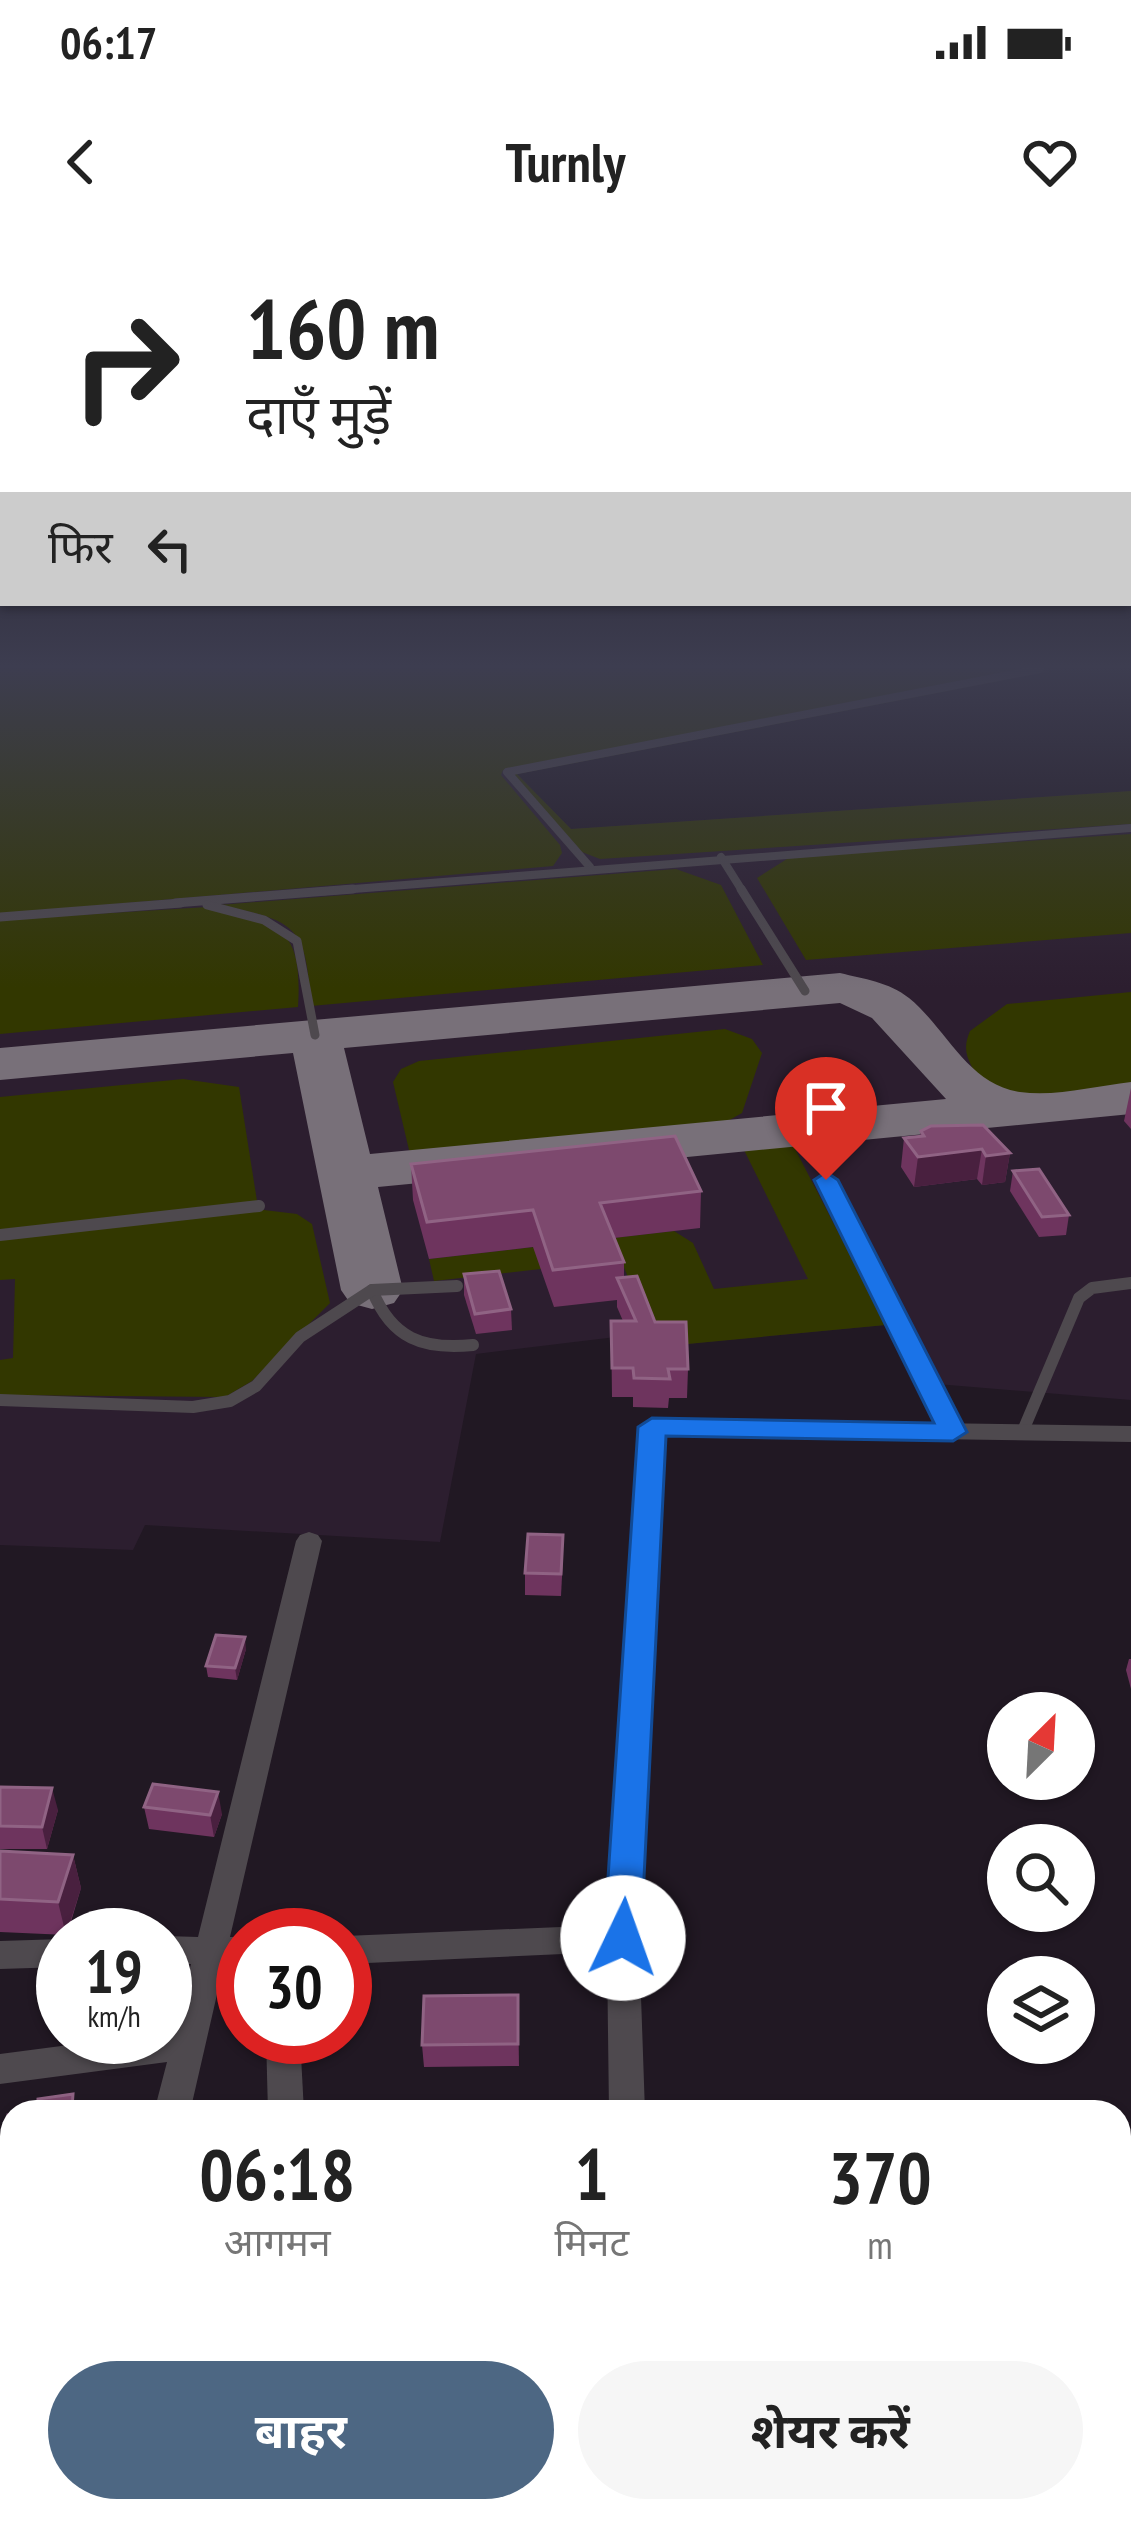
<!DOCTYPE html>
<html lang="hi">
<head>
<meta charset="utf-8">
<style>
  :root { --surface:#fff; --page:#f6f6f6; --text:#222; --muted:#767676; --accent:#4d6783 }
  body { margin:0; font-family:"PT Sans Narrow","Noto Sans Devanagari",sans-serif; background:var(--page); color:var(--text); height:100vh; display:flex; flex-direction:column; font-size:45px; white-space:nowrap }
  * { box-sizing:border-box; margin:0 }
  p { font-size:39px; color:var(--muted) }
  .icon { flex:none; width:66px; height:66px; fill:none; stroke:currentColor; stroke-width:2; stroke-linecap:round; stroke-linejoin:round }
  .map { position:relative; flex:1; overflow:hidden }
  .panel { position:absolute; left:0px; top:1860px; width:1131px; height:423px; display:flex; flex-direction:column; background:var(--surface); border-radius:36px 36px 0 0; box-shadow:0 3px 9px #0004 }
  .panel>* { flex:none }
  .hud { position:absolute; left:0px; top:0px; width:1131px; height:366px; box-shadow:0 3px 9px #0004; background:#fff; color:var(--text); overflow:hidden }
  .needle { width:78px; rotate:24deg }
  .tools { position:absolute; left:987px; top:1452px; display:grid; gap:24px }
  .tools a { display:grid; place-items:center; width:108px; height:108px; border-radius:50%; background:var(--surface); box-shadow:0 3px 9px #0004; font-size:60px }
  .speed { position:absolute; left:36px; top:1668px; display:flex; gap:24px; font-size:60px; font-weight:700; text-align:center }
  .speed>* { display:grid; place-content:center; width:156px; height:156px; border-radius:50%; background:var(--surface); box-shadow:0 3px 9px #0004; line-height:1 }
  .speed small { font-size:30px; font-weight:400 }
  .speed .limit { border:18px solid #d22; background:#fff; color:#111 }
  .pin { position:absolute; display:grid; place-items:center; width:102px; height:102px; color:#fff; margin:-123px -51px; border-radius:50% 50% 50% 0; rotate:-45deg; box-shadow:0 0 12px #0007 }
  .pin .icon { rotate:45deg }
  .me { position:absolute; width:132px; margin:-66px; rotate:3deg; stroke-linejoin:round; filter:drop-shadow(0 0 9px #0008) }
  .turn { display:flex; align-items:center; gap:42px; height:252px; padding:0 48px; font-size:54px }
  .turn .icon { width:156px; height:156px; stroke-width:2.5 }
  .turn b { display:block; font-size:84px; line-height:102px }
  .then { display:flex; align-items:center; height:114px; padding:0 48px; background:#0003; gap:24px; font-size:45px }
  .eta { display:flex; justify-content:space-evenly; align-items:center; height:204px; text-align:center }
  .eta b { font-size:72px; font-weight:700; line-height:84px }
  .cta { display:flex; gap:24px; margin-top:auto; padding:24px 48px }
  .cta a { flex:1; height:138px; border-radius:72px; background:var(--accent); color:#fff; font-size:48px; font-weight:700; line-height:138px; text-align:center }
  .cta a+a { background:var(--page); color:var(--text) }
  .status { display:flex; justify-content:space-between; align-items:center; height:84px; padding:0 60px; background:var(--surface); direction:ltr }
  .status svg { height:33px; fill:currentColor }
  header { display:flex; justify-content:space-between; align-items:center; height:156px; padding:0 48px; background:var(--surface); font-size:54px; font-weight:700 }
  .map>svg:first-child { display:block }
  .built { fill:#2c1e2f }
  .green { fill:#323700 }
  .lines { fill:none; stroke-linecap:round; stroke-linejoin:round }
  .taxiway { fill:#787079; fill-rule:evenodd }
  .service-far2 { stroke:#4e494e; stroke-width:8 }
  .service-far1 { stroke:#4e494e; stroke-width:9 }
  .service { stroke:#4e494e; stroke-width:12 }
  .minor { fill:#4e494e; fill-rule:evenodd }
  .wall { fill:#6e345e }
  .shaded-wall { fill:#49203f }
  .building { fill:#7d496e; stroke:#906384; stroke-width:3 }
  .route { fill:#1a73e8; stroke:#114b97; stroke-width:3 }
</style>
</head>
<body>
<div class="status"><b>06:17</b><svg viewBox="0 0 49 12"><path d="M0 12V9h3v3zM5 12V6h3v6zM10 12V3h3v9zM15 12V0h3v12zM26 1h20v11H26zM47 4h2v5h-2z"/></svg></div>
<header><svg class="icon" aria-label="back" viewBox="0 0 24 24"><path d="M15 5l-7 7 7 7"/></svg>Turnly<svg class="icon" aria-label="heart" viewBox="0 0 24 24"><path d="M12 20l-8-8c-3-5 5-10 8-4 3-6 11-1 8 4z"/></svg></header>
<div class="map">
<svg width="1131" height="2281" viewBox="0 0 1131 2281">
  <rect width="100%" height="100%" fill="#211823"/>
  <path class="built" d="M0,429H1062L517,534L571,589L1131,551V1160L913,1142L885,1085L656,1107L649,1093L476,1114L440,1302L145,1285L133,1310L0,1305Z"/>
  <g class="green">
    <path d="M0,429H1027L503,530L501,535L560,605L562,613L553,626L0,674Z"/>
    <path d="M1062,429L517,534L571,589L1131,551V584L600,619L582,612L512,533Z"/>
    <path d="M1131,594V693L806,720L757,638L790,617Z"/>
    <path d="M676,629L721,645L763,725L311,766C306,687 298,681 219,665Z"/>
    <path d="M207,667C280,683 303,686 298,767L0,794V680Z"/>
    <path d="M1131,752V852C1082,857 1000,879 972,827C965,814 964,805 970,791L1007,764Z"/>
    <path d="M725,789L752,799L762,813L742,873L717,887L422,917L409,910L393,842L401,829L419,821Z"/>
    <path d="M183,839L239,847L257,961L0,991V857Z"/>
    <path d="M791,901L886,1085L656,1107L621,1020L434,1041L429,1019L674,991L693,1003L714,1049L808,1039L742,906Z"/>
    <path d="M264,970L297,974L312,984L330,1063L252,1141L225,1157L0,1155V1120L13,1118L15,1039L0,1040V998Z"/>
  </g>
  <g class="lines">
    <path class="taxiway" d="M840,733C864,739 889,742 909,758C947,789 967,844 1020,852C1056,857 1095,846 1131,842V874L378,947L403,1050L394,1063L372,1069L350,1063L341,1050L293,813L0,840V808ZM840,763L872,778L946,859L370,914L344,808Z"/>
    <g class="service-far2">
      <path d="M721,617L743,652"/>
      <path d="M590,627L507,532L1040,429"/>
      <path d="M315,652L1131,588"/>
    </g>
    <g class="service-far1">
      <path d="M741,649L805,751"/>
      <path d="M175,663L353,649"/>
      <path d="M207,665L264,680L297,701L315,795"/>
      <path d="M0,677L181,663"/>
    </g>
    <g class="service">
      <path d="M826,939L953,1192"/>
      <path d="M0,995L259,966"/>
      <path d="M372,1050C392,1099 423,1110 473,1105"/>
      <path d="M0,1160L193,1167L230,1161L256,1146L300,1097L372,1050L457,1046"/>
      <path d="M1022,1193L1079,1058L1092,1048L1131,1043"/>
    </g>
    <g class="minor">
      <path d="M652,1179L1131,1186V1202L664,1195L639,1698L645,1872H609L607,1712L345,1724V1696L608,1685L640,1187Z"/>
      <path d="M309,1292L318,1295L322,1301L230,1697H243V1725L224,1724L190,1872H154L167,1822L0,1844V1814L130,1797H165V1792L174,1791L191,1724H165V1696L198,1697L296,1301L300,1295Z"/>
      <path d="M63,1699V1727L0,1729V1701Z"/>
      <path d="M266,1797H300L304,1872H268Z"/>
      <path d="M595,2271H637L636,2281H594Z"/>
    </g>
  </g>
  <g class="wall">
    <path d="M1131,848V889L1124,881Z"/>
    <path d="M921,891L1010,913L1005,942L982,945L977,939L914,947L901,927L904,898L920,896Z"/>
    <path d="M411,924L701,951L700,988L614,998L624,1022V1037L688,1129L687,1158H669L668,1168L633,1167V1157H612L611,1081H623L617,1067V1060L554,1067L533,1007L429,1019L413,960Z"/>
    <path d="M1013,931L1069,975L1066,995L1039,997L1010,951Z"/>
    <path d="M464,1034L511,1069L512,1090L476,1094L464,1055Z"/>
    <path d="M563,1317L561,1356L525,1355V1333Z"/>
    <path d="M246,1409L237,1440L208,1437L206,1426Z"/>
    <path d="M1129,1419H1131V1449L1126,1430Z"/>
    <path d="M0,1547L58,1570L47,1609H0Z"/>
    <path d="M144,1567L222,1574L214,1597L149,1589Z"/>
    <path d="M0,1611L73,1615L81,1648L67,1695L0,1692Z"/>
    <path d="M518,1755L519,1826L424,1827L422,1805Z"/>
    <path d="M12,1875V1953H11L4,1931Z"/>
  </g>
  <g class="shaded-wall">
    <path d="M982,909L977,939L914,947L918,917Z"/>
    <path d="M1010,913L1005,942L982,945L986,916Z"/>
    <path d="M245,1397L246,1409L237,1440L235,1428Z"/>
    <path d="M52,1548L58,1570L47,1609L42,1587Z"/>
    <path d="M218,1552L222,1574L214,1597L210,1575Z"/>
    <path d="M73,1615L81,1648L66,1695L58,1662Z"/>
    <rect x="117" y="2271" width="10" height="10"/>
  </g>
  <g class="building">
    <path d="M983,885L1010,913L986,916L982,909L918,917L904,898L924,896L921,891L931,886Z"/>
    <path d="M675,896L701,951L600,963L624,1022L553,1030L533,970L427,982L411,924Z"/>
    <path d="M1039,929L1069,975L1042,977L1013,931Z"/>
    <path d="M499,1031L511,1069L475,1074L464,1034Z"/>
    <path d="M637,1036L655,1082H686L688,1129H668L670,1139L634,1138L633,1128H612L611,1081H636L617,1038Z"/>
    <path d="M528,1294L563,1295L561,1334L525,1333Z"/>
    <path d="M216,1395L245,1397L235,1428L206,1426Z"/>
    <path d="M153,1544L218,1552L210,1575L144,1567Z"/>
    <path d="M0,1547L52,1548L42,1587L0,1586Z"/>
    <path d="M0,1611L73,1615L58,1662L0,1659Z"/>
    <path d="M518,1755V1804L422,1805L424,1756Z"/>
    <path d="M73,1854L72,1868L105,1864V1872H35H38V1859Z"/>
    <path d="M545,1863L548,1872H505Z"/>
    <path d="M8,1875H12V1930L4,1931Z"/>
    <path d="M12,2243V2271H117V2281H0V2244Z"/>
    <path d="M158,2271H290L291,2281H158Z"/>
  </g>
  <linearGradient id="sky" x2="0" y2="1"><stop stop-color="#120d13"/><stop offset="0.57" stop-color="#3d3d50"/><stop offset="1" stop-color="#3d3d50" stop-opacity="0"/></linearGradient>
  <rect width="1131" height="748" fill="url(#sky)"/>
  <path class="route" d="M826,932L838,940L967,1192L953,1201L666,1196L641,1698L636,1709L623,1714L610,1709L604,1698L638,1187L652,1178L934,1183L814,940Z"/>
</svg>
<div class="tools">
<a><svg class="needle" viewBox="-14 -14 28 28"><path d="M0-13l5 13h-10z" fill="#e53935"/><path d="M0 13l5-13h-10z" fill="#767676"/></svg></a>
<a><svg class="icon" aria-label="search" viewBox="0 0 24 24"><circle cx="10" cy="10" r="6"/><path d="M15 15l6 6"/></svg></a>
<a><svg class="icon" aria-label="layers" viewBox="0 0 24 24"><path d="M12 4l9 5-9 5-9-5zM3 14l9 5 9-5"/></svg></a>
</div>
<div class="speed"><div>19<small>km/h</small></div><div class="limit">30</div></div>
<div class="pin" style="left:826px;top:940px;background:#d93025"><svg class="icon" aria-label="arrive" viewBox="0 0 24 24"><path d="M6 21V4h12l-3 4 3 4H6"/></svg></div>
<svg class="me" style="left:623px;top:1698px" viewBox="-20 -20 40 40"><circle r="19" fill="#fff"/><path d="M0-13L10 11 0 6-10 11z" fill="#1a73e8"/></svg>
<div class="hud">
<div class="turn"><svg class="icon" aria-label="right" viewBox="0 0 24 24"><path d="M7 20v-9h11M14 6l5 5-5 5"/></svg><div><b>160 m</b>दाएँ मुड़ें</div></div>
<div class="then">फिर<svg class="icon" aria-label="left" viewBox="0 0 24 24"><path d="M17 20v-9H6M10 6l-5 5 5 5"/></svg></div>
</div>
<section class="panel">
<div class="eta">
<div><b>06:18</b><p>आगमन</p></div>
<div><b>1</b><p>मिनट</p></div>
<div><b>370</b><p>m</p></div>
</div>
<div class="cta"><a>बाहर</a><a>शेयर करें</a></div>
</section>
</div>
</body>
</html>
